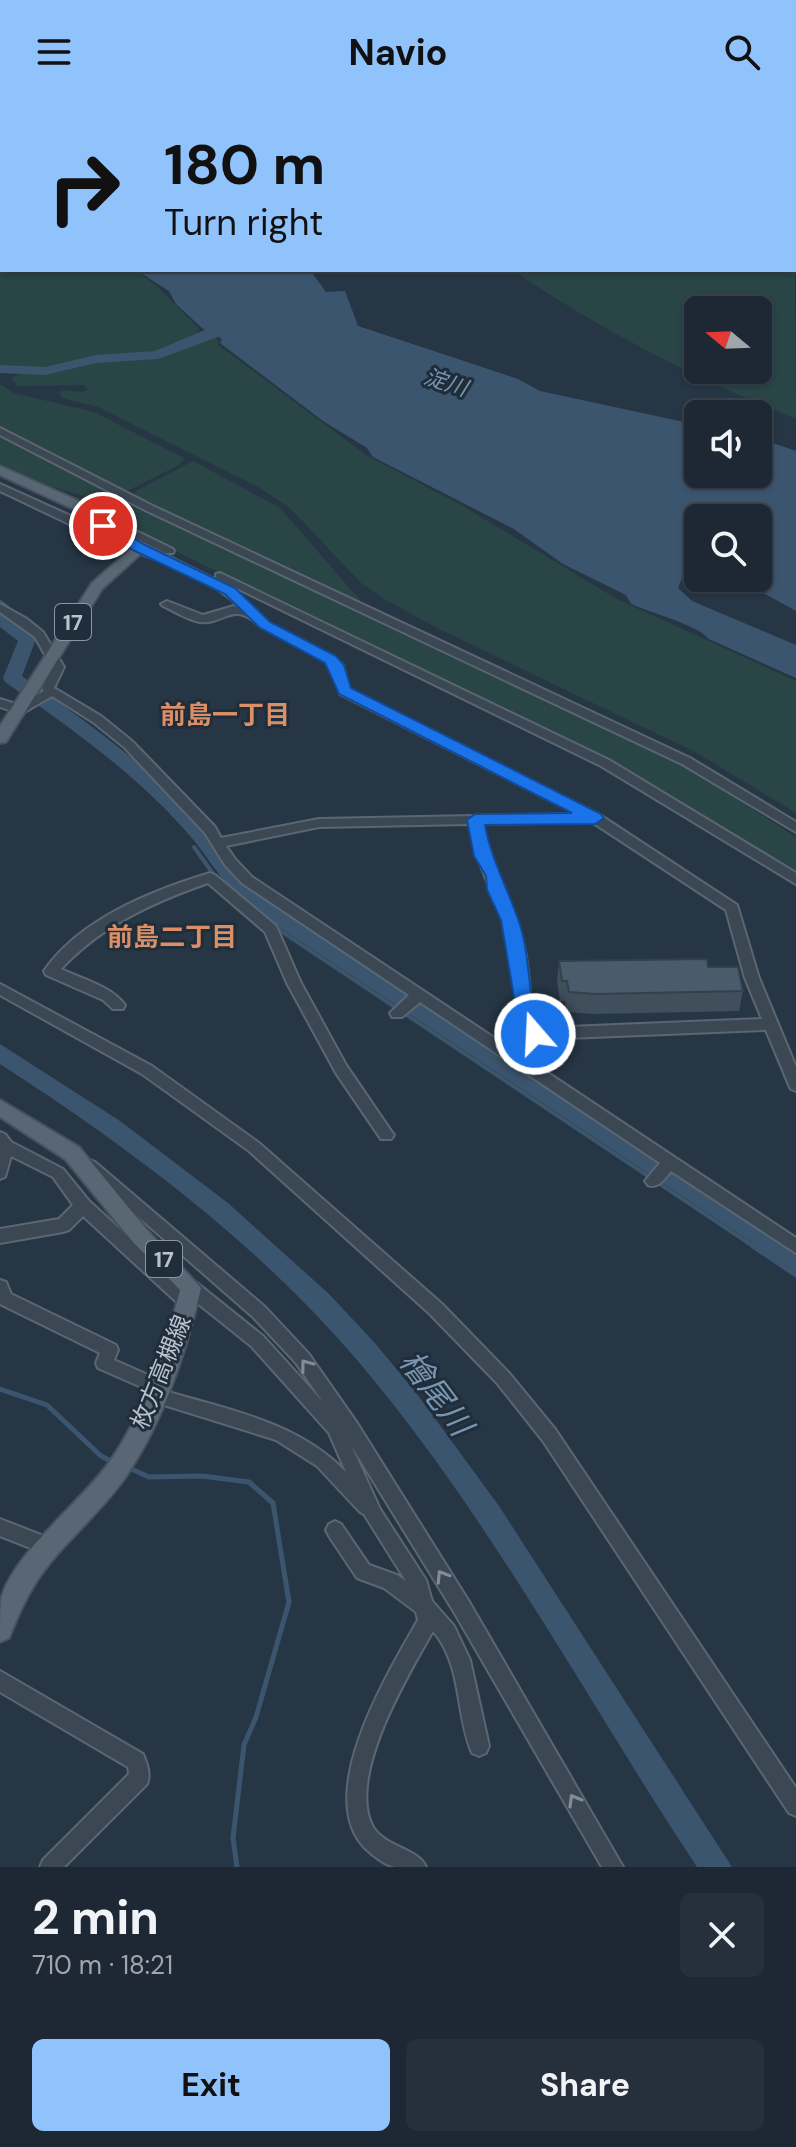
<!DOCTYPE html>
<html lang="en">
<head>
<meta charset="utf-8">
<style>
  :root { --surface:#1d2834; --page:#25303c; --text:#f1f3f6; --muted:#a0a6ac; --line:#3b444f; --accent:#90c3fc }
  body { margin:0; font-family:"DM Sans","Noto Sans JP",sans-serif; background:var(--page); color:var(--text); height:100vh; display:flex; flex-direction:column; font-size:30px; white-space:nowrap }
  * { box-sizing:border-box; margin:0 }
  p { font-size:26px; color:var(--muted) }
  .icon { flex:none; width:44px; height:44px; fill:none; stroke:currentColor; stroke-width:2; stroke-linecap:round; stroke-linejoin:round }
  .map { position:relative; height:1763px; overflow:hidden }
  .drawer { display:flex; flex-direction:column; background:var(--surface); flex:1 }
  .drawer>* { flex:none }
  .hud { position:absolute; left:0px; top:0px; width:796px; height:168px; box-shadow:0 2px 6px #0004,0 0 0 2px var(--line); background:#90c3fc; color:#111; overflow:hidden }
  .needle { width:52px; rotate:289deg }
  .tools { position:absolute; left:684px; top:192px; display:grid; gap:16px }
  .tools a { display:grid; place-items:center; width:88px; height:88px; border-radius:12px; background:var(--surface); box-shadow:0 2px 6px #0004,0 0 0 2px var(--line); font-size:40px }
  .pin { position:absolute; display:grid; place-items:center; width:68px; height:68px; color:#fff; margin:-34px; border:4px solid #fff; border-radius:50%; box-shadow:0 2px 8px #0007 }
  .me { position:absolute; width:88px; margin:-44px; rotate:341deg; stroke-linejoin:round; filter:drop-shadow(0 0 6px #0008) }
  .turn { display:flex; align-items:center; gap:28px; height:168px; padding:0 32px; font-size:36px }
  .turn .icon { width:104px; height:104px; stroke-width:2.5 }
  .turn b { display:block; font-size:56px; line-height:68px }
  .round { display:grid; place-items:center; flex:none; width:84px; height:84px; border-radius:12px; background:var(--page) }
  .headline { display:flex; align-items:center; justify-content:space-between; height:136px; padding:0 32px }
  h1 { font-size:48px; font-weight:700; line-height:60px }
  .action { display:flex; gap:16px; margin-top:auto; padding:16px 32px }
  .action a { flex:1; height:92px; border-radius:12px; background:var(--accent); color:#111; font-size:32px; font-weight:700; line-height:92px; text-align:center }
  .action a+a { background:var(--page); color:var(--text) }
  header { display:flex; justify-content:space-between; align-items:center; height:104px; padding:0 32px; background:var(--accent); color:#111; font-size:36px; font-weight:700 }
  .map>svg:first-child { display:block }
  .green { fill:#294546; fill-rule:evenodd }
  .water { fill:#3c556e }
  .lines { fill:none; stroke-linecap:round; stroke-linejoin:round }
  .stream-far3 { stroke:#3c556e; stroke-width:2 }
  .stream-far2 { stroke:#3c556e; stroke-width:3 }
  .stream-far1 { stroke:#3c556e; stroke-width:4 }
  .stream { stroke:#3c556e; stroke-width:5 }
  .river { fill:#3c556e; fill-rule:evenodd }
  .minor-casing { stroke:#5a6672; stroke-width:4 }
  .major-casing { stroke:#45515e; stroke-width:4 }
  .minor { fill:#3b4854; fill-rule:evenodd }
  .major { fill:#596774; fill-rule:evenodd }
  .wall { fill:#404f5c }
  .building { fill:#4a5c6b; stroke:#34404b; stroke-width:2 }
  .oneway { stroke:#808c97 }
  .route { fill:#1a73e8; stroke:#114b97; stroke-width:2 }
  .labels { text-anchor:middle; stroke-width:6; stroke-linejoin:round; paint-order:stroke }
  .far-water-label { font-size:22px; font-style:italic; fill:#7896b1; stroke:#202d3a }
  .shield { fill:#202d3a; stroke:#8b96a2; stroke-width:2 }
  .shield-label { font-size:22px; font-weight:bold; fill:#b9c3ce }
  .street-label { font-size:24px; fill:#b9c3ce; stroke:#202d3a }
  .neighbourhood-label { font-size:26px; font-weight:bold; fill:#da8f67; stroke:#202d3a }
  .near-water-label { font-size:32px; font-style:italic; fill:#7896b1; stroke:#202d3a }
</style>
</head>
<body>
<header><svg class="icon" aria-label="menu" viewBox="0 0 24 24"><path d="M4 6h16M4 12h16M4 18h16"/></svg>Navio<svg class="icon" aria-label="search" viewBox="0 0 24 24"><circle cx="10" cy="10" r="6"/><path d="M15 15l6 6"/></svg></header>
<div class="map">
<svg width="796" height="1763" viewBox="0 0 796 1763">
  <rect width="100%" height="100%" fill="#273645"/>
  <g class="green">
    <path d="M0,0L25,2H2V166C23,166 122,161 134,167C159,178 178,206 199,224L198,229L161,247L84,254L49,265L0,262Z"/>
    <path d="M300,0H715L720,2H302Z"/>
    <path d="M794,27L796,315C696,275 601,226 512,166H794ZM698,206H758V266H698Z"/>
    <path d="M205,234H216L219,237L217,240L366,351L461,401L617,495L796,577V709L697,649L437,524L384,495L361,479L289,403L258,383L98,303L62,294L59,289L64,286L82,288L88,285L84,281L17,282L11,274L21,269L41,270L97,257L148,255Z"/>
    <path d="M0,280L14,289L94,308L184,354L179,361L125,388L0,324Z"/>
    <path d="M0,331L128,396L94,395L35,378L0,363Z"/>
    <path d="M193,357L280,404L360,496L359,500L132,393L136,387Z"/>
    <path d="M55,388L96,398L137,400L698,670L796,733V770L665,687Z"/>
  </g>
  <path class="water" d="M136,166H310L326,188L345,187L358,222L518,275L540,287L698,321V370H758V338H770L796,347V507L736,474H758V414H698V461L687,462L678,484L692,497L796,541V574L709,535C698,521 649,508 631,500L626,491L563,460L514,425L373,353L367,344L323,317L220,239L222,235L202,224L176,200L169,187Z"/>
  <g class="lines">
    <path class="stream-far3" d="M649,0L653,2"/>
    <g class="stream-far2">
      <path d="M0,497L14,508"/>
      <path d="M154,660L157,663"/>
    </g>
    <g class="stream-far1">
      <path d="M155,661L213,721"/>
      <path d="M194,743L216,774"/>
      <path d="M275,823L756,1144"/>
    </g>
    <g class="stream">
      <path d="M753,1142L796,1171"/>
      <path d="M0,1285L47,1301L101,1352L113,1358"/>
      <path d="M129,1364L149,1373L202,1372L249,1378L273,1399L289,1498L256,1613L244,1641L233,1734L237,1763"/>
    </g>
    <g class="river">
      <path d="M240,216L245,217V223L158,255L96,259L45,271L0,269V261L45,263L96,251L155,247L214,222Z"/>
      <path d="M0,509L36,535L22,572C85,617 145,659 198,715C221,740 235,768 260,791L796,1144V1168L246,801C221,778 207,750 184,725C132,667 69,623 5,578L3,574L18,537L0,523Z"/>
      <path d="M0,940L120,1017L228,1099L328,1189L374,1238L417,1290L499,1402L732,1763H697C585,1594 489,1411 357,1256C256,1138 130,1044 0,960Z"/>
    </g>
    <defs>
      <g id="minor">
        <path d="M627,0H637L639,2H629Z"/>
        <path d="M773,0H784L787,2H776Z"/>
        <rect x="794" y="4" width="2" height="5"/>
        <path d="M0,324L153,402L690,654L796,718V728L682,660L145,406L0,331Z"/>
        <path d="M0,380L126,437L160,448L234,485L269,519L334,553L343,561L349,585L600,711L737,801L759,874L796,963V987L791,985L789,981L766,926L544,935L548,969L796,1134V1149L671,1067C664,1075 659,1085 648,1081L645,1077L660,1059L420,898L402,913H392L390,909L409,891L242,779L225,761L205,729L124,643L93,618L52,592L21,610L0,603V595L19,601L44,587L42,585L52,563L35,533L0,508V500L27,515L43,528L64,563L54,584L101,612L132,637L215,723L221,734L319,715L577,710L340,590L332,562L326,557L261,523C232,495 225,521 200,518C188,516 174,507 163,502L161,500L167,497L203,511L234,502L241,504C208,472 161,457 119,442C79,426 39,405 0,387ZM592,718L726,806L745,874L762,915L543,924L539,898L531,896C528,871 527,845 518,821C507,787 488,756 482,720ZM469,720L478,754L509,834L517,899L519,903L527,905L532,959L252,773L235,755L226,742L319,723Z"/>
        <path d="M87,403L173,445L174,447L173,449H165L83,408L82,406Z"/>
        <path d="M220,469L609,656L796,769V780L601,662L216,474V470Z"/>
        <path d="M210,769L215,771L276,822L301,879L346,961L391,1027L394,1031L391,1035H381L336,969L287,879L265,828L208,779C153,798 101,822 61,865C82,875 111,882 125,901L123,905H113L103,896L46,871L44,867C80,815 151,787 210,769Z"/>
        <path d="M0,880L152,962L259,1039L442,1200L509,1269L555,1325L796,1684V1712L789,1709L543,1337L497,1279L430,1210L249,1047L142,970L0,891Z"/>
        <path d="M0,1028L5,1030L11,1038L63,1065L89,1097L183,1183L185,1179L191,1177L197,1179L263,1232L323,1298L296,1259L253,1213L85,1066L82,1062L85,1058L90,1056L95,1058L265,1203L308,1249L357,1319L468,1496L623,1763H602L454,1508L351,1341L380,1405L426,1476L432,1497L454,1522L470,1556L489,1642L486,1649L479,1652L472,1649C455,1609 463,1562 433,1527C408,1571 346,1673 373,1723C385,1743 419,1745 426,1763C416,1763 405,1763 395,1763C385,1761 372,1751 364,1743C314,1689 389,1567 418,1516L416,1508L384,1484L357,1474L329,1432L326,1426L329,1420L335,1417L341,1420L369,1461L397,1471L406,1477L364,1410L360,1408L317,1362L276,1336L148,1296L145,1291L148,1286L98,1264L96,1259L100,1249L0,1200V1176L6,1178L11,1190L116,1241L118,1246L114,1256L164,1278L166,1283L165,1287C229,1306 298,1318 346,1368L329,1329L251,1242L196,1198L194,1203L188,1205L182,1203L83,1112L69,1126L63,1128L0,1139V1125L59,1115L73,1101L53,1073L11,1052L5,1073L0,1075Z"/>
        <path d="M0,1415L54,1436L57,1442L54,1448L48,1451L0,1432Z"/>
        <path d="M0,1567L143,1650C147,1660 151,1670 147,1680L64,1763H40L43,1756L129,1670L128,1663L0,1588Z"/>
      </g>
      <g id="major">
        <path d="M0,362L90,402L108,419L147,444L102,485L6,638L0,639V622L92,479L131,445L98,425L80,408L0,371Z"/>
        <path d="M0,996L79,1043L147,1126L201,1184C186,1248 164,1316 127,1371C103,1406 71,1432 46,1464C29,1486 19,1509 9,1534L0,1538C0,1525 0,1508 1,1495C13,1449 83,1397 111,1356C145,1306 166,1245 180,1186L133,1138L65,1055L0,1013Z"/>
      </g>
    </defs>
    <use href="#minor" class="minor-casing"/>
    <use href="#major" class="major-casing"/>
    <use href="#minor" class="minor"/>
    <use href="#major" class="major"/>
  </g>
  <path class="wall" d="M559,857L708,863L743,887L739,907L593,910L567,908L565,897H560L557,877Z"/>
  <path class="building" d="M707,855L708,863H738L743,887L595,890L569,888L567,877H562L559,857Z"/>
  <defs><path id="oneway-chevron" d="M-2-3.5L2.5 0L-2 3.5" fill="none" stroke-width="1.6" stroke-linecap="round" stroke-linejoin="round" transform="scale(2)"/></defs>
  <g class="oneway">
    <use href="#oneway-chevron" transform="translate(306 1261) rotate(-127)"/>
    <use href="#oneway-chevron" transform="translate(442 1472) rotate(-122)"/>
    <use href="#oneway-chevron" transform="translate(574 1696) rotate(-120)"/>
  </g>
  <path class="route" d="M99,419H108L145,441L235,484L270,518L336,552L344,561L351,584L601,710L604,714L595,720L485,721C491,755 507,783 518,815C527,839 528,869 532,895L543,902L542,935H529L525,906L515,899L501,816L487,786L486,772L474,752L467,716L475,710L572,709L339,590L325,559L260,524L225,490L135,447L99,425Z"/>
  <g class="labels">
    <g class="far-water-label">
      <text transform="translate(446 278) rotate(18)" y="8">淀川</text>
    </g>
    <g class="shield">
      <rect x="55" y="500" width="36" height="36" rx="6"/>
      <rect x="146" y="1137" width="36" height="36" rx="6"/>
    </g>
    <g class="shield-label">
      <text x="73" y="526">17</text>
      <text x="164" y="1163">17</text>
    </g>
    <g class="street-label">
      <text transform="translate(161 1268) rotate(-68)" y="8">枚方高槻線</text>
    </g>
    <g class="neighbourhood-label">
      <text x="225" y="620">前島一丁目</text>
      <text x="172" y="842">前島二丁目</text>
    </g>
    <g class="near-water-label">
      <text transform="translate(436 1289) rotate(53)" y="11">檜尾川</text>
    </g>
  </g>
</svg>
<div class="tools">
<a><svg class="needle" viewBox="-14 -14 28 28"><path d="M0-13l5 13h-10z" fill="#e53935"/><path d="M0 13l5-13h-10z" fill="#a0a6ac"/></svg></a>
<a><svg class="icon" aria-label="sound" viewBox="0 0 24 24"><path d="M4 9h4l5-4v14l-5-4H4zM17 9q2 3 0 6"/></svg></a>
<a><svg class="icon" aria-label="search" viewBox="0 0 24 24"><circle cx="10" cy="10" r="6"/><path d="M15 15l6 6"/></svg></a>
</div>
<div class="pin" style="left:103px;top:422px;background:#d93025"><svg class="icon" aria-label="arrive" viewBox="0 0 24 24"><path d="M6 21V4h12l-3 4 3 4H6"/></svg></div>
<svg class="me" style="left:535px;top:930px" viewBox="-20 -20 40 40"><circle r="17" fill="#1a73e8" stroke="#fff" stroke-width="3"/><path d="M0-11L8 9 0 5-8 9z" fill="#fff"/></svg>
<div class="hud">
<div class="turn"><svg class="icon" aria-label="right" viewBox="0 0 24 24"><path d="M7 20v-9h11M14 6l5 5-5 5"/></svg><div><b>180 m</b>Turn right</div></div>
</div>
</div>
<section class="drawer">
<div class="headline"><div><h1>2 min</h1><p>710 m · 18:21</p></div><a class="round"><svg class="icon" aria-label="close" viewBox="0 0 24 24"><path d="M6 6l12 12M18 6L6 18"/></svg></a></div>
<div class="action"><a>Exit</a><a>Share</a></div>
</section>
</body>
</html>
